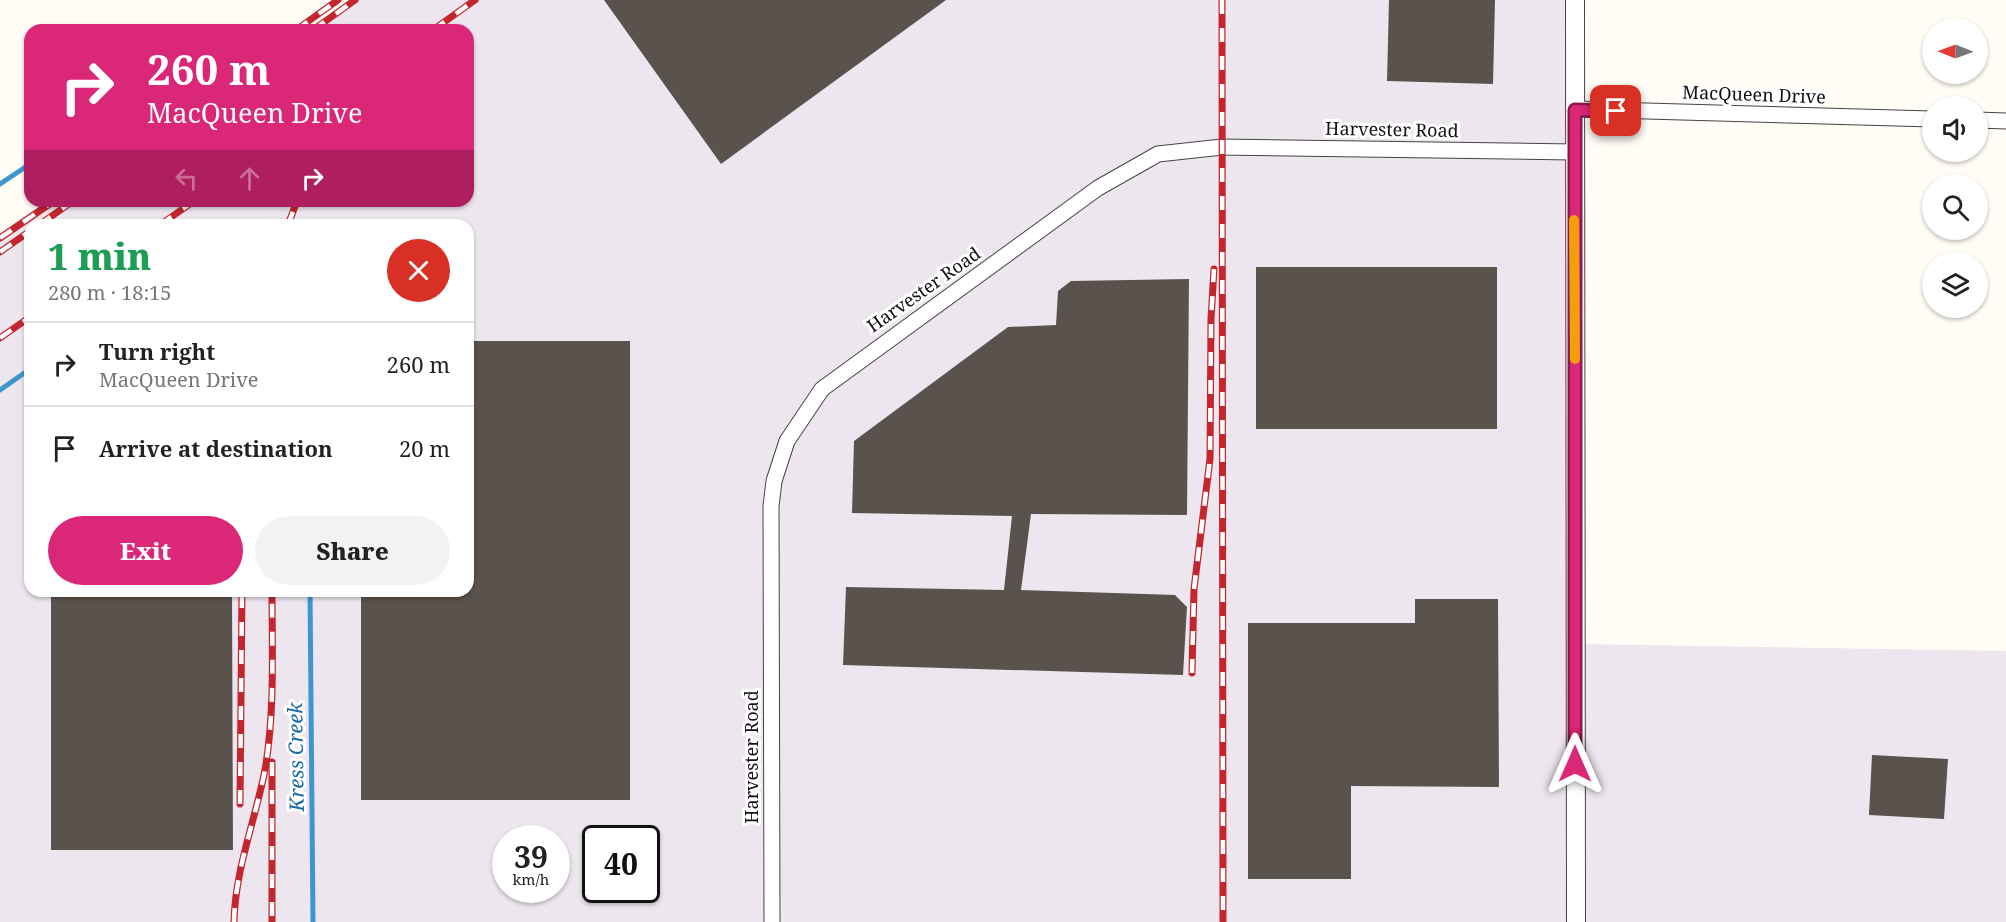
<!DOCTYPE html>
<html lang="en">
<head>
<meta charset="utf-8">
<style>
  :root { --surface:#fff; --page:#f2f2f2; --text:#222; --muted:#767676; --line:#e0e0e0; --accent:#db2777 }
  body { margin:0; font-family:"Noto Serif",serif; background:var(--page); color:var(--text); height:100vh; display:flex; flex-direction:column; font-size:22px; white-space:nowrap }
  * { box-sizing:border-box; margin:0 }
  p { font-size:20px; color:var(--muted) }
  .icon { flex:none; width:33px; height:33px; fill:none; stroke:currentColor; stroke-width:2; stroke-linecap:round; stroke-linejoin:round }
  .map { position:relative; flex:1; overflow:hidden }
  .panel { position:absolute; left:24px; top:219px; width:450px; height:378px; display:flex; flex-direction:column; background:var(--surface); border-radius:18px; box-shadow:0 2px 4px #0004 }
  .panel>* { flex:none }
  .hud { position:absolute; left:24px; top:24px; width:450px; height:183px; border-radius:18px; box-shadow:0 2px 4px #0004; background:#db2777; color:#fff; overflow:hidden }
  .needle { width:39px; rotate:271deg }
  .tools { position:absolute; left:1922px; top:18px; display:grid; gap:12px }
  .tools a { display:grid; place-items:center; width:66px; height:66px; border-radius:50%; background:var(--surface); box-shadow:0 2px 4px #0004; font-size:30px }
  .speed { position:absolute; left:492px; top:825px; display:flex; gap:12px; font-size:30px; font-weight:700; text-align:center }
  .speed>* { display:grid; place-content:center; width:78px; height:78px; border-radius:50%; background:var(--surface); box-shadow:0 2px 4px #0004; line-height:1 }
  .speed small { font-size:15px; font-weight:400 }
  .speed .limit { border:3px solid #111; border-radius:9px; background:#fff; color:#111 }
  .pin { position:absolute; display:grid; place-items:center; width:51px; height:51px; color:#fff; margin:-26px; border-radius:12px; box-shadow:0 3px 9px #0006 }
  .me { position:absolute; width:66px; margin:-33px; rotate:0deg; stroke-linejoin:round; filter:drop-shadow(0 0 4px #0008) }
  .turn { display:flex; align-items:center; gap:21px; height:126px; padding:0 24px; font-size:27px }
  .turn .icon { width:78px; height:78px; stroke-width:2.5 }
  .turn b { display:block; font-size:42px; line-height:51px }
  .lanes { display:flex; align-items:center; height:57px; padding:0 24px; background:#0003; justify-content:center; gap:30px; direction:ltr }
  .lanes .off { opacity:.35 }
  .round { display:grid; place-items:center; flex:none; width:63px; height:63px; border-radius:32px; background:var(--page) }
  .head { display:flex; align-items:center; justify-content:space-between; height:102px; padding:0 24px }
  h1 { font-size:36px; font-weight:800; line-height:45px; color:#1e9e55 }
  .action { display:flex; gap:12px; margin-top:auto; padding:12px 24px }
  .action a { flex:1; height:69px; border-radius:36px; background:var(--accent); color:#fff; font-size:24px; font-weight:800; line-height:69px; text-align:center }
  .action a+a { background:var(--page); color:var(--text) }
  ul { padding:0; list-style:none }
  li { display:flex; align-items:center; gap:18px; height:84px; padding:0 24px; border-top:2px solid var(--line) }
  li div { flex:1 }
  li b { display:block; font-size:22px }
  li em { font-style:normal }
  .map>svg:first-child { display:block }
  .industrial { fill:#eee6ef; fill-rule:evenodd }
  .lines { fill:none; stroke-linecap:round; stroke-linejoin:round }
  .stream { stroke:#3f96cf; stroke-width:5 }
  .building { fill:#5a524d }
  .minor-casing { stroke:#444; stroke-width:17 }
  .tertiary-casing { stroke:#444; stroke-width:20 }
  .minor { stroke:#fff; stroke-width:15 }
  .tertiary { stroke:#fff; stroke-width:18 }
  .rail-casing { stroke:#c4262e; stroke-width:7 }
  .rail { stroke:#fff; stroke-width:4.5; stroke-dasharray:14; stroke-linecap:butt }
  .route-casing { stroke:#8e194d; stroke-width:15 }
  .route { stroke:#db2777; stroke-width:10 }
  .slow { stroke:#f59e0b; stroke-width:10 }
  .labels { text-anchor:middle; stroke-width:6; stroke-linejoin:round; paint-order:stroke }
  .street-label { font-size:18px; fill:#111; stroke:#fff }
  .water-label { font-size:20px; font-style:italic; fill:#1768a6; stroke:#fff }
</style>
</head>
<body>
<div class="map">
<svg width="2006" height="922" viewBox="0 0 2006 922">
  <rect width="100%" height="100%" fill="#fffdf5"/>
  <g class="industrial">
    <path d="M355,0H1582L1579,922H0V232L48,201H468V30H309ZM30,225H468V591H30ZM506,838H556V890H506ZM596,838H646V890H596Z"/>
    <path d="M1583,644L2006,651V922H1581Z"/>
  </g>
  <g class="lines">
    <g class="stream">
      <path d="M0,184L30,164"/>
      <path d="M0,390L30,369"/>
      <path d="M310,591L313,922"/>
    </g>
  </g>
  <g class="building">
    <path d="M604,0H946L721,164Z"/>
    <path d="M1389,0H1495L1493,84L1387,81Z"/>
    <rect x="1256" y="267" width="241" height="162"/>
    <path d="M1189,279L1187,515L1031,514L1021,590L1175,595L1187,607L1183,675L843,665L846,587L1004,590L1012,516L852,513L854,441L1008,327L1056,325L1058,291L1071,281Z"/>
    <path d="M468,341H630V800H361V591H468Z"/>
    <path d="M51,591H232L233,850H51Z"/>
    <path d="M1415,599H1498L1499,787L1351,786V879H1248V623H1415Z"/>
    <path d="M1872,755L1948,759L1944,819L1869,815Z"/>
  </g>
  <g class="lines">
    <defs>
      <g id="minor">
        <path d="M1575,109L1932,119"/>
        <path d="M1977,120L2006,121"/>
        <path d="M772,922L771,506L774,481L787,441L822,389L1098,188L1158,154L1222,147L1574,152"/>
      </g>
      <path id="tertiary" d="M1575,0L1576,922"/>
    </defs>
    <use href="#minor" class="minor-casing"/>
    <use href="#tertiary" class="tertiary-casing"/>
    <use href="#minor" class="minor"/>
    <use href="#tertiary" class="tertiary"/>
    <defs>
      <g id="rail">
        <path d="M1222,0L1223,922"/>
        <path d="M296,30L338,0"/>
        <path d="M313,30L355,0"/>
        <path d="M433,30L475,0"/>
        <path d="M39,225L73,201"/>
        <path d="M160,225L194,201"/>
        <path d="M288,225L297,201"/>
        <path d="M0,238L54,201"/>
        <path d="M0,252L30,231"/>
        <path d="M0,338L30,317"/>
        <path d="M1192,673L1194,589L1210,459L1211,319L1214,269"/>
        <path d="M272,762V922"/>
        <path d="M240,804L242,591"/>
        <path d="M234,922C235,870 255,821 265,770C275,711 272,650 272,591"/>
      </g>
    </defs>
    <use href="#rail" class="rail-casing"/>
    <use href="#rail" class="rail"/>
  </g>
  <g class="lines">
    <defs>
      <path id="route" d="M1575,764V110L1616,111"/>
    </defs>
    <use href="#route" class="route-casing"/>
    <use href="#route" class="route"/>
    <path class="slow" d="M1574,220L1575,359"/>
  </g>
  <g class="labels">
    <g class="street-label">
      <text transform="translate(1754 95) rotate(2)" y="6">MacQueen Drive</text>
      <text transform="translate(1392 130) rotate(1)" y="6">Harvester Road</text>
      <text transform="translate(924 290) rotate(-35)" y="6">Harvester Road</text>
      <text transform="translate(752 757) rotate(-90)" y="6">Harvester Road</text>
    </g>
    <g class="water-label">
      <text transform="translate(296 757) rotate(-91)" y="7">Kress Creek</text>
    </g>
  </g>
</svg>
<div class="tools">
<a><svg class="needle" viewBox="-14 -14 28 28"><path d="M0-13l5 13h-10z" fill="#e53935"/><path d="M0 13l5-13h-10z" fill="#767676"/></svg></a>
<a><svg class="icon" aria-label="sound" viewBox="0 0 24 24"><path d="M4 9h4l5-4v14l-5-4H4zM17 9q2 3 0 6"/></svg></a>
<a><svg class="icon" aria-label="search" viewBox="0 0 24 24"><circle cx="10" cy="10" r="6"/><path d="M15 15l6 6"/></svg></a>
<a><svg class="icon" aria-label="layers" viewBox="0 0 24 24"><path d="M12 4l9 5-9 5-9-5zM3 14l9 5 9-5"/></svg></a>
</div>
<div class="speed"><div>39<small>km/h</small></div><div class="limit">40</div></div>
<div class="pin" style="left:1616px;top:111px;background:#d93025"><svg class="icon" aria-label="arrive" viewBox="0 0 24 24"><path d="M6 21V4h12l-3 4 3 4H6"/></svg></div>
<svg class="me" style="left:1575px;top:764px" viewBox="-20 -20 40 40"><path d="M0-17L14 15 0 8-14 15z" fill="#db2777" stroke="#fff" stroke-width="4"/></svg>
<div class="hud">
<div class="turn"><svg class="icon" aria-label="right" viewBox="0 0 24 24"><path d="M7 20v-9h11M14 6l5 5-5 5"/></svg><div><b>260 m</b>MacQueen Drive</div></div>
<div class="lanes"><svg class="icon off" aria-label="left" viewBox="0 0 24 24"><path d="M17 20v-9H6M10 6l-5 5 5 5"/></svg><svg class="icon off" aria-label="ahead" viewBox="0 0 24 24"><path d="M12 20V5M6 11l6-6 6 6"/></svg><svg class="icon" aria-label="right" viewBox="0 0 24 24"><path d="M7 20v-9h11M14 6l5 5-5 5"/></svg></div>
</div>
<section class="panel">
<div class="head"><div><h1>1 min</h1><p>280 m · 18:15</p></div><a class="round" style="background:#d93025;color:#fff"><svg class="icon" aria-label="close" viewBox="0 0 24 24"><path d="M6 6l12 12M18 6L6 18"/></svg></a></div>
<ul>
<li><svg class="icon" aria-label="right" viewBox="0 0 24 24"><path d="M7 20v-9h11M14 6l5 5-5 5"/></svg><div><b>Turn right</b><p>MacQueen Drive</p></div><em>260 m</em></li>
<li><svg class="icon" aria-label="arrive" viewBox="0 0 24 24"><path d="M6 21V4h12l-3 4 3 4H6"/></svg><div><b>Arrive at destination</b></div><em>20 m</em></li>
</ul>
<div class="action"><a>Exit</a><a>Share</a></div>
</section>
</div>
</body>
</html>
